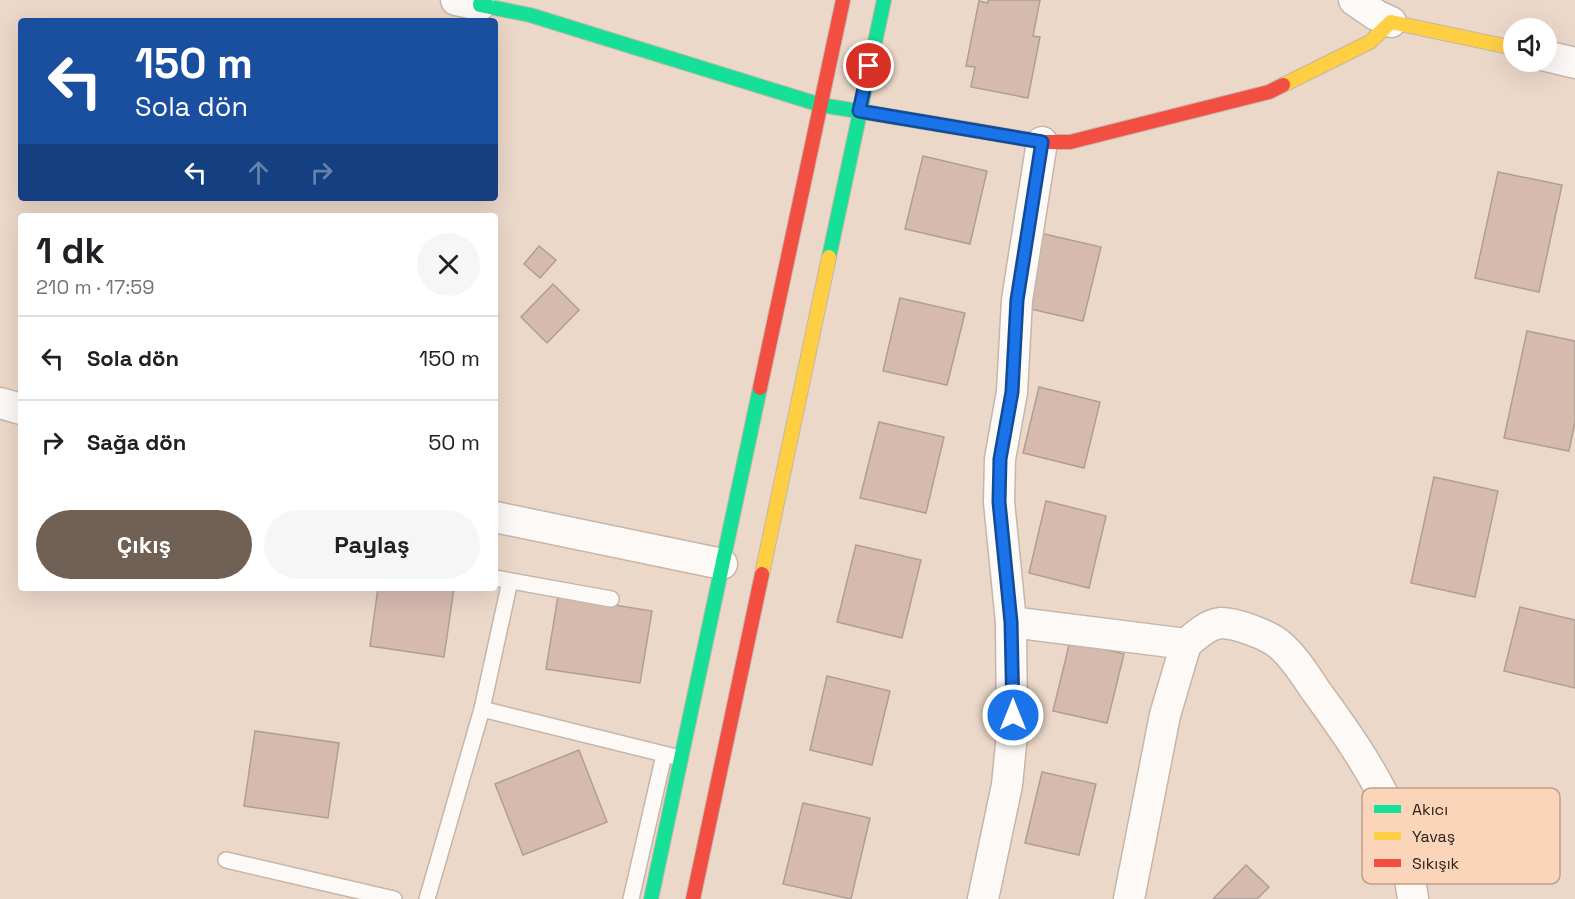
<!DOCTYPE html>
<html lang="tr">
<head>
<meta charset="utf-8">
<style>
  :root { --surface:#fff; --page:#f6f6f6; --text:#202124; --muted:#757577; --line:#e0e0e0; --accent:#716155 }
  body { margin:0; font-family:"Space Grotesk",sans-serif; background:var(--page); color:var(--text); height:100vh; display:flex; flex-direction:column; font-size:22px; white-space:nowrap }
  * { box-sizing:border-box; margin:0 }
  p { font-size:20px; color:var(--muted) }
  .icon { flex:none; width:33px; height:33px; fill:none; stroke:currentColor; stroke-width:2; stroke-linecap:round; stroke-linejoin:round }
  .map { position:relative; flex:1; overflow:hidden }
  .details { position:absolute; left:18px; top:213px; width:480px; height:378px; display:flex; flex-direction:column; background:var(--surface); border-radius:6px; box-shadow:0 6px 24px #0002 }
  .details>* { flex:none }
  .banner { position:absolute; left:18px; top:18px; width:480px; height:183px; border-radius:6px; box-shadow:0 6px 24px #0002; background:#1a4fa0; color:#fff; overflow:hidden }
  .tools { position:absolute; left:1503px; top:18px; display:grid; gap:12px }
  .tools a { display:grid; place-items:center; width:54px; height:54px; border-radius:50%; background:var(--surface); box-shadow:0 6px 24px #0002; font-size:30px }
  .pin { position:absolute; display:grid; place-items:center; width:51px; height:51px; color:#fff; margin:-26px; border:3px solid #fff; border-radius:50%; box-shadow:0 2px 6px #0007 }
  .me { position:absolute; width:66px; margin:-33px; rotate:0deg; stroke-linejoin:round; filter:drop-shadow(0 0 4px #0008) }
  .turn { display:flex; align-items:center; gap:21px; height:126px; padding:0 18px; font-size:27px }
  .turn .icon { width:78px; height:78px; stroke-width:2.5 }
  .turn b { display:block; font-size:42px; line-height:51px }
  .lanes { display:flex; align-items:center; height:57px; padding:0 18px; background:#0003; justify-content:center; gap:30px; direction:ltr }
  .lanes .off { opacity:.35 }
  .round { display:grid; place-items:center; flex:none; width:63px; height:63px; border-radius:32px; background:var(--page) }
  .head { display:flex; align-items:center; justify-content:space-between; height:102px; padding:0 18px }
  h1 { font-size:36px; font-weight:600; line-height:45px }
  .button { display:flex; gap:12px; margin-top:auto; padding:12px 18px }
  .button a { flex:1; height:69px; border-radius:36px; background:var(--accent); color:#fff; font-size:24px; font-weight:600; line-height:69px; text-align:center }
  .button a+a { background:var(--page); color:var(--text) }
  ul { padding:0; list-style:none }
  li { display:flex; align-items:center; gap:18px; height:84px; padding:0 18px; border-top:2px solid var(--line) }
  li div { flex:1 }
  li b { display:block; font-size:22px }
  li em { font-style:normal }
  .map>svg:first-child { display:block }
  .building { fill:#d6baae; stroke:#af9e95; stroke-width:1.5 }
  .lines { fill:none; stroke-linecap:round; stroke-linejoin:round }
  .lane-casing { stroke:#c5b6aa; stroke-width:18 }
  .street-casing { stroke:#c5b6aa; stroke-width:33 }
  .fast-casing { stroke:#c5b6aa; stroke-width:16 }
  .slow-casing { stroke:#c5b6aa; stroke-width:16 }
  .jam-casing { stroke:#c5b6aa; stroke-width:16 }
  .lane { stroke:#fcf9f7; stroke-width:15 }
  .street { stroke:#fcf9f7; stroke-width:30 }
  .fast { stroke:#16e098; stroke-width:14 }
  .slow { stroke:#ffcf43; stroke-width:14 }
  .jam { stroke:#f24e42; stroke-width:14 }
  .route-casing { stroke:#114b97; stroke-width:15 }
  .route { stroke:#1a73e8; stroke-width:10 }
  .key { fill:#fbd5ba; stroke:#be9f89; stroke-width:1.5 }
  .key-label { font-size:16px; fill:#2f2117 }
</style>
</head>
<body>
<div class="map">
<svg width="1575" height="899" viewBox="0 0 1575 899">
  <rect width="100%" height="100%" fill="#ecd8c9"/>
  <g class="building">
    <path d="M988,0H1040L1033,36L1040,37L1028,98L971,87L975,67L966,66L979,1L988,3Z"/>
    <path d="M923,156L987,171L970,244L905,229Z"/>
    <path d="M1498,172L1562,185L1539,292L1475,278Z"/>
    <path d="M1040,233L1101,247L1083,321L1022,307Z"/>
    <path d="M539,246L556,260L540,278L524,264Z"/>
    <path d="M553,284L579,310L547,343L521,317Z"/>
    <path d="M900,298L965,313L947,385L883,371Z"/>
    <path d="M1527,331L1575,341V422L1569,451L1504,438Z"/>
    <path d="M1039,387L1100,402L1084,468L1023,453Z"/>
    <path d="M879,422L944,437L926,513L860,498Z"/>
    <path d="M1434,477L1498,491L1475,597L1411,583Z"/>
    <path d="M1046,501L1106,516L1089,588L1029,573Z"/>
    <path d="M856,545L921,560L902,638L837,622Z"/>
    <path d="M378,588H454L444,657L370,646Z"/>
    <path d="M558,596L652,611L640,683L546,669Z"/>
    <path d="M1520,607L1575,620V688L1504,671Z"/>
    <path d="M1070,641L1124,654L1107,723L1053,711Z"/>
    <path d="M827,676L890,691L872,765L810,750Z"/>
    <path d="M255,731L339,743L328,818L244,806Z"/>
    <path d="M579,750L607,822L523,855L495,784Z"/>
    <path d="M1042,772L1096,784L1079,855L1025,843Z"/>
    <path d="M803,803L870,818L851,899L783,884Z"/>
    <path d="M1246,865L1269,887L1257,899H1213Z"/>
  </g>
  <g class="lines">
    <defs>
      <g id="lane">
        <path d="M495,578L611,599"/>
        <path d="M482,709L680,758"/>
        <path d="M226,860L394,899"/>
        <path d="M427,899L482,709L510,581"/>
        <path d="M631,899L664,755"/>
      </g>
      <g id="street">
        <path d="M456,0L480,5"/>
        <path d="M1354,0L1376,15L1391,22"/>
        <path d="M1546,56L1575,63"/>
        <path d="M1042,142L1017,300L1012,392L1000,459L999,502L1011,622L1186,644C1195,636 1208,624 1221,623C1236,623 1269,635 1280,645C1295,658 1305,675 1316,691C1343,728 1370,766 1389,807C1402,836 1409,868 1413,899"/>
        <path d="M0,403L21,409"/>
        <path d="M495,517L722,564"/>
        <path d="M983,899L1007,785L1012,734L1011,622"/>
        <path d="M1129,899L1165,715L1186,644"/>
      </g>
      <g id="fast">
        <path d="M481,0L480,5L530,15L821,105L973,130"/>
        <path d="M829,257L884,0"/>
        <path d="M651,899L760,388"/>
      </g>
      <g id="slow">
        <path d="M1283,85L1370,42L1391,22L1514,48"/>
        <path d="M762,574L829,257"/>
      </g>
      <g id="jam">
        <path d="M973,130L1042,142H1070L1269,92L1283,85"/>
        <path d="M760,388L843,0"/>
        <path d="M693,899L762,574"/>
      </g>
    </defs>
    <use href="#lane" class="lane-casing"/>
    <use href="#street" class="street-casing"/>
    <use href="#fast" class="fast-casing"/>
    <use href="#slow" class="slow-casing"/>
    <use href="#jam" class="jam-casing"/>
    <use href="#lane" class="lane"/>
    <use href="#street" class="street"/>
    <use href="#fast" class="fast"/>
    <use href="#slow" class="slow"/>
    <use href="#jam" class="jam"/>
  </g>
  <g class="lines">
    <defs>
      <path id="route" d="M869,66L859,111L1042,142L1017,300L1012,392L1000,459L999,502L1011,622L1013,715"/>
    </defs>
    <use href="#route" class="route-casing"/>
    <use href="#route" class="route"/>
  </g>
  <rect x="1362" y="788" width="198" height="96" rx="9" class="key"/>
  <rect x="1374" y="805" width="27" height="8" fill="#16e098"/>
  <rect x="1374" y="832" width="27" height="8" fill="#ffcf43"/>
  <rect x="1374" y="859" width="27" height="8" fill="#f24e42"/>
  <g class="key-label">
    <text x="1412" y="815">Akıcı</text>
    <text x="1412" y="842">Yavaş</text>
    <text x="1412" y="869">Sıkışık</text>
  </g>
</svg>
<div class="tools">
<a><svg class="icon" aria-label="sound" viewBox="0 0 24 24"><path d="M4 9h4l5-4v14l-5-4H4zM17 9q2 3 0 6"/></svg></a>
</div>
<div class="pin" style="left:869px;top:66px;background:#d93025"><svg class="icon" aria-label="arrive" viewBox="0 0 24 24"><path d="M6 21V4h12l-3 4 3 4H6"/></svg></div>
<svg class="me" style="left:1013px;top:715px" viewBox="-20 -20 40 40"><circle r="17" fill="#1a73e8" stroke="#fff" stroke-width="3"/><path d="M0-11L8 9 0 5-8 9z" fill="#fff"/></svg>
<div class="banner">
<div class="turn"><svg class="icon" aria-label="left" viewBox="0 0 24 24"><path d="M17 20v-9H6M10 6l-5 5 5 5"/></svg><div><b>150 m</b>Sola dön</div></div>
<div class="lanes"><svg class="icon" aria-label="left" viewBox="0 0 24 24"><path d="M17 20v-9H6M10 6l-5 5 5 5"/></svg><svg class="icon off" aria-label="ahead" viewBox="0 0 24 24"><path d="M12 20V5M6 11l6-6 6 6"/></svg><svg class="icon off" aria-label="right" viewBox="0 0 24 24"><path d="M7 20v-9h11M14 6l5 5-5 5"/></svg></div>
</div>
<section class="details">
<div class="head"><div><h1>1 dk</h1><p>210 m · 17:59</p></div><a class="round"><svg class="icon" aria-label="close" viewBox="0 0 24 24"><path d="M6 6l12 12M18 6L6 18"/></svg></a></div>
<ul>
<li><svg class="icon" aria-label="left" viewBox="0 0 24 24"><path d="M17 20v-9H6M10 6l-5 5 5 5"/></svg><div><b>Sola dön</b></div><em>150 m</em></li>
<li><svg class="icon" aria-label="right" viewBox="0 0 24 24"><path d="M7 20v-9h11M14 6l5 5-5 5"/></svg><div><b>Sağa dön</b></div><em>50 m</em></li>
</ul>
<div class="button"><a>Çıkış</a><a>Paylaş</a></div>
</section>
</div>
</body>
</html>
